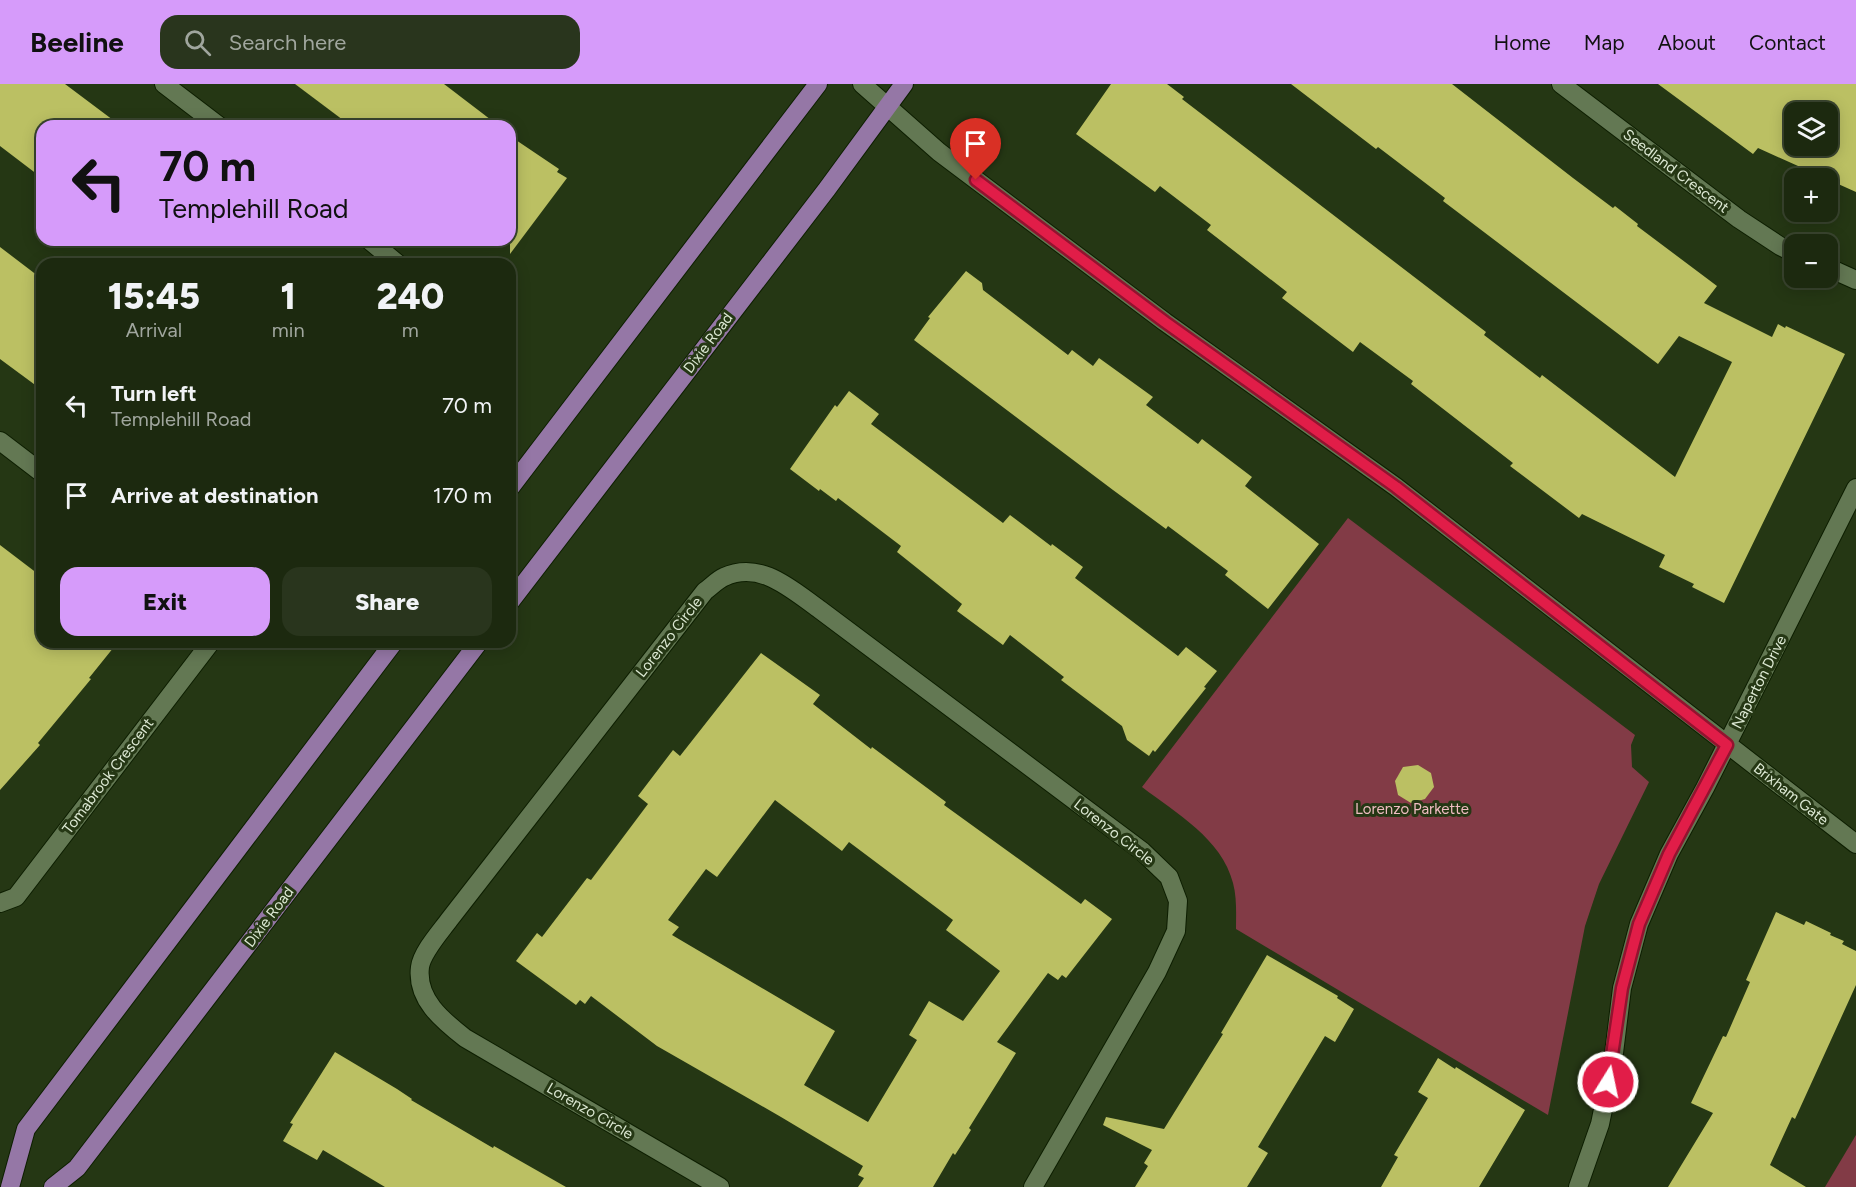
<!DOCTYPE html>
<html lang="en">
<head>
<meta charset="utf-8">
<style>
  :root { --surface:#1c290f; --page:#29351d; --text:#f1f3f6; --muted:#a0a69e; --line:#3a452f; --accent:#d69bfa }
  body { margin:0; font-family:Figtree,sans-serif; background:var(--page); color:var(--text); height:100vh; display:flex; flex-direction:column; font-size:22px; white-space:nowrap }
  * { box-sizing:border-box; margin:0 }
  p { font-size:20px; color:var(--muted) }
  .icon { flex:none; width:33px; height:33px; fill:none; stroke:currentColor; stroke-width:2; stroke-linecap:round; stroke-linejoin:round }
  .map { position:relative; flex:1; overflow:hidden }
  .drawer { position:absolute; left:36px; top:174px; width:480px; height:390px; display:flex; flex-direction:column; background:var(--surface); border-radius:18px; box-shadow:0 3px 15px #0003,0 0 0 2px var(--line) }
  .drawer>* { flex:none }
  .hud { position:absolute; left:36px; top:36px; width:480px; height:126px; border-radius:18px; box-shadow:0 3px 15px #0003,0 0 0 2px var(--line); background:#d69bfa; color:#111; overflow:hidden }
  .tools { position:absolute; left:1784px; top:18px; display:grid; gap:12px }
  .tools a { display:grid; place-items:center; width:54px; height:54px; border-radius:12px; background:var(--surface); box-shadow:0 3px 15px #0003,0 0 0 2px var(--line); font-size:30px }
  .pin { position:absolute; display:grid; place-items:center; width:51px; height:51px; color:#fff; margin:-62px -26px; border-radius:50% 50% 50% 0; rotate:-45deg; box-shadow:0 0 6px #0007 }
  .pin .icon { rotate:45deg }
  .me { position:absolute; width:66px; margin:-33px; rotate:10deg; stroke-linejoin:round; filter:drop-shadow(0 0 4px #0008) }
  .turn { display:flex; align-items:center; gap:21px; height:126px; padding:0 24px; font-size:27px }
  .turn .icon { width:78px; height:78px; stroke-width:2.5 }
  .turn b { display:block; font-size:42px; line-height:51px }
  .eta { display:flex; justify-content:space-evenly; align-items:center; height:102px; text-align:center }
  .eta b { font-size:36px; font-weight:800; line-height:42px }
  .cta { display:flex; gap:12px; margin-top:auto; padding:12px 24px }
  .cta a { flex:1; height:69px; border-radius:18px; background:var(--accent); color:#111; font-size:24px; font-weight:800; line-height:69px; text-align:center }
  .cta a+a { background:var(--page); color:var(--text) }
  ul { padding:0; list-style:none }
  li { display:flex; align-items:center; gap:18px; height:90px; padding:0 24px }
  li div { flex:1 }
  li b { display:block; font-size:22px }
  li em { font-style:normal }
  header { display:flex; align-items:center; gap:36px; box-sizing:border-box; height:84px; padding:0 30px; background:var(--accent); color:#111 }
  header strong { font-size:28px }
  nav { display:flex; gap:33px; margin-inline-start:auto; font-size:21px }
  .search { width:420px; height:54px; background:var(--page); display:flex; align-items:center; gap:15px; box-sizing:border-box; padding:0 21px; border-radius:18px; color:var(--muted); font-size:22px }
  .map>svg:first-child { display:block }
  .green { fill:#823b46 }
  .building { fill:#bbc063; fill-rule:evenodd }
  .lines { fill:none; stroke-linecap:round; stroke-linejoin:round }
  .minor-casing { stroke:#0d1e00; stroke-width:20 }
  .major-casing { stroke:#0d1e00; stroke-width:20 }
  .minor { stroke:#637853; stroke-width:18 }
  .major { stroke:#9577a6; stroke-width:18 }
  .route-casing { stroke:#92132f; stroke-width:15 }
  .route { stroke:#e11d48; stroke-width:10 }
  .labels { text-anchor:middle; stroke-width:6; stroke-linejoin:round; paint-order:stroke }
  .street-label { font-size:15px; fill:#dde9d4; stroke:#253714 }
  .park-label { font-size:15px; fill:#f0bdc2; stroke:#253714 }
</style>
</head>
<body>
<header>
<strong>Beeline</strong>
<div class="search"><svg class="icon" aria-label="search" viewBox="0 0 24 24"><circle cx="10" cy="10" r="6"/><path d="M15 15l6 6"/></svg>Search here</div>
<nav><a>Home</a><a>Map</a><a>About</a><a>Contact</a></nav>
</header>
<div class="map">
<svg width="1856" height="1103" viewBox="0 0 1856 1103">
  <rect width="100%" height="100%" fill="#253714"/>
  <g class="green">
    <path d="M1348,434L1635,651L1631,661L1632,683L1649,698L1599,800L1585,842L1548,1031L1236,845C1236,830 1237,814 1233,799C1222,755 1176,729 1142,703Z"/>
    <path d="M1856,1051V1103H1825Z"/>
  </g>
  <g class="building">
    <path d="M0,0H65L121,42H42V94L0,62Z"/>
    <path d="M295,0H444L499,42H351Z"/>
    <path d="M1111,0H1167L1184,13L1182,15L1486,248L1484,251L1540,294L1542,291L1675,393L1732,278L1679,252L1658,280L1443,117L1445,114L1378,63L1376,65L1291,0H1452L1573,94L1613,124L1615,122L1638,140L1637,142L1717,202L1704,219L1772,253L1778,240L1785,244L1786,242L1845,270L1724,519L1692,503L1694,500L1659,483L1665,471L1582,430L1579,434L1510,382L1513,379L1411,300L1413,297L1360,258L1353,268L1282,214L1287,208L1207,146L1211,141L1160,102L1155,108L1076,50Z"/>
    <path d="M1658,0H1856V108L1758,64L1753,70ZM1794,28H1827V62H1794Z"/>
    <path d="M510,52L559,85L557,88L567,94L510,170Z"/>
    <path d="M0,163L42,195V306L0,275Z"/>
    <path d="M966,187L982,199L983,206L1068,271L1072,266L1093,282L1099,274L1153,313L1146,321L1198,360L1202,355L1252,393L1245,402L1319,460L1268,525L1225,491L1228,487L1168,442L1166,445L1113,406L914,256L930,234L928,233Z"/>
    <path d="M849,307L879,330L871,340L1003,439L1010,431L1051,462L1052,460L1083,483L1075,494L1178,572L1186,563L1217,587L1204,603L1206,604L1155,668L1153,666L1149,672L1127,656L1122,642L1061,596L1064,593L1010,551L1003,561L957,527L962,520L897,468L901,462L838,414L836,417L820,405L819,407L790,385L835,321L837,323Z"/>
    <path d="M0,461L42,493V558H118L89,594L91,595L38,659L40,661L0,706Z"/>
    <path d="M761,569L820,611L813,620L871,665L872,663L946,718L944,721L1081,820L1085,815L1112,835L1066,894L1062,891L1058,896L1048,889L997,958L1016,969L969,1044L971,1046L955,1071L953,1069L933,1103H858L864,1094L858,1091L863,1082L781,1033L657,962L591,912L585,920L580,916L576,921L516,877L537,849L542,853L587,794L591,796L648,720L638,712L673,666L680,672ZM775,716L842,767L849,758L953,836L946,846L1000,887L963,937L929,917L909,951L917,956L868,1038L804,1001L835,947L672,851L679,843L668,836L706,785L717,793Z"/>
    <path d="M1418,681L1431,689L1434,703L1425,715L1411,719L1398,711L1395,697L1403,683Z"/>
    <path d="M1776,828L1804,841L1806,837L1831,849L1830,851L1844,857L1842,860L1856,867V901L1795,1035L1792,1033L1770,1081L1806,1103H1668L1713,1029L1691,1019L1723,952L1726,953L1750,898L1746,896Z"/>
    <path d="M1267,871L1338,912L1337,914L1354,925L1335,958L1325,952L1258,1063L1268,1069L1247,1103H1135L1148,1082L1144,1079L1152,1066L1103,1041L1106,1033L1164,1045L1223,950L1221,949Z"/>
    <path d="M335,968L397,1005L412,1015L411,1016L493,1064L494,1062L566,1103H385L323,1066L317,1076L283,1057L293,1040L290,1039Z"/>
    <path d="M1438,974L1455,985L1456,983L1525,1026L1479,1103H1381L1398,1073L1394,1071L1428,1014L1418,1008Z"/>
  </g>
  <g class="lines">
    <defs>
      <g id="minor">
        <path d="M164,0L219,42"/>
        <path d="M862,0L939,68L1165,238L1396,403L1856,760"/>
        <path d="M1561,0L1739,135L1780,162L1794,169"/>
        <path d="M369,156L398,180"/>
        <path d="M1827,183L1856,196"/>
        <path d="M0,357L42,389"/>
        <path d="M0,819L16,813L211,558"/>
        <path d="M720,1103L465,954C442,936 416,915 420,883C422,868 441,847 449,836L705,507C711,503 717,496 724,493C760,476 791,505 819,525L1142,767L1169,793L1178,817L1176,847L1157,888L1033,1103"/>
        <path d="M1578,1103L1600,1040L1613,977L1622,904L1639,840L1669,770L1705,704L1856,404"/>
      </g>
      <g id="major">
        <path d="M510,404L818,0"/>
        <path d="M510,518L827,105L904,0"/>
        <path d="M10,1103L26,1045L394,558"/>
        <path d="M53,1103L77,1084L479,558"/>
      </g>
    </defs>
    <use href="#minor" class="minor-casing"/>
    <use href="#major" class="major-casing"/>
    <use href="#minor" class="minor"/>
    <use href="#major" class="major"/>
  </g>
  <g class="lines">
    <defs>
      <path id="route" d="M976,96L1165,238L1396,403L1727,661L1669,770L1639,840L1622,904L1608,998"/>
    </defs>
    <use href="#route" class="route-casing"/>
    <use href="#route" class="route"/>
  </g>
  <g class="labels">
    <g class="street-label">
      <text transform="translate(1676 87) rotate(37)" y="5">Seedland Crescent</text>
      <text transform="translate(708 259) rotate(-53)" y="5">Dixie Road</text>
      <text transform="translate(669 553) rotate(-52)" y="5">Lorenzo Circle</text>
      <text transform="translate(1759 598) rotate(-63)" y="5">Naperton Drive</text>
      <text transform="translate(108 692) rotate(-53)" y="5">Tomabrook Crescent</text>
      <text transform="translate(1791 710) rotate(38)" y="5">Brixham Gate</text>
      <text transform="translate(1114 748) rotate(38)" y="5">Lorenzo Circle</text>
      <text transform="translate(269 833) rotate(-53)" y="5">Dixie Road</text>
      <text transform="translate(590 1027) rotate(30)" y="5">Lorenzo Circle</text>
    </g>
    <g class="park-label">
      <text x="1412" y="730">Lorenzo Parkette</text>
    </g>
  </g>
</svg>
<div class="tools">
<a><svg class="icon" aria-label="layers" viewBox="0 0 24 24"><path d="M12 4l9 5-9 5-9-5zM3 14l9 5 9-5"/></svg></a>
<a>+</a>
<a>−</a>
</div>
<div class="pin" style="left:976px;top:96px;background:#d93025"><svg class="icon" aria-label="arrive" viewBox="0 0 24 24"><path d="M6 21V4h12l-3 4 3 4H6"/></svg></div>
<svg class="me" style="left:1608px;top:998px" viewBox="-20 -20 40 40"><circle r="17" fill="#e11d48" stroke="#fff" stroke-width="3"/><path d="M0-11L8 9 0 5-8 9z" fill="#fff"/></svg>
<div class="hud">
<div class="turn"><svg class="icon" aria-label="left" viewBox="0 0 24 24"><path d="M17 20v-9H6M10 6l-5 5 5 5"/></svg><div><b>70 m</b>Templehill Road</div></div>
</div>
<section class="drawer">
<div class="eta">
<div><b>15:45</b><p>Arrival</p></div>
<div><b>1</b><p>min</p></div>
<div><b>240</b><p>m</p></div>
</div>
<ul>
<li><svg class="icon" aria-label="left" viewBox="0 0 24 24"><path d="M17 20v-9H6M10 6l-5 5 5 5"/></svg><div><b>Turn left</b><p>Templehill Road</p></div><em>70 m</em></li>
<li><svg class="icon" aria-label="arrive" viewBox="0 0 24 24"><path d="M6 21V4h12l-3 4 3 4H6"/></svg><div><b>Arrive at destination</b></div><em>170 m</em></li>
</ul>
<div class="cta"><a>Exit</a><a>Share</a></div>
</section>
</div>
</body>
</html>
